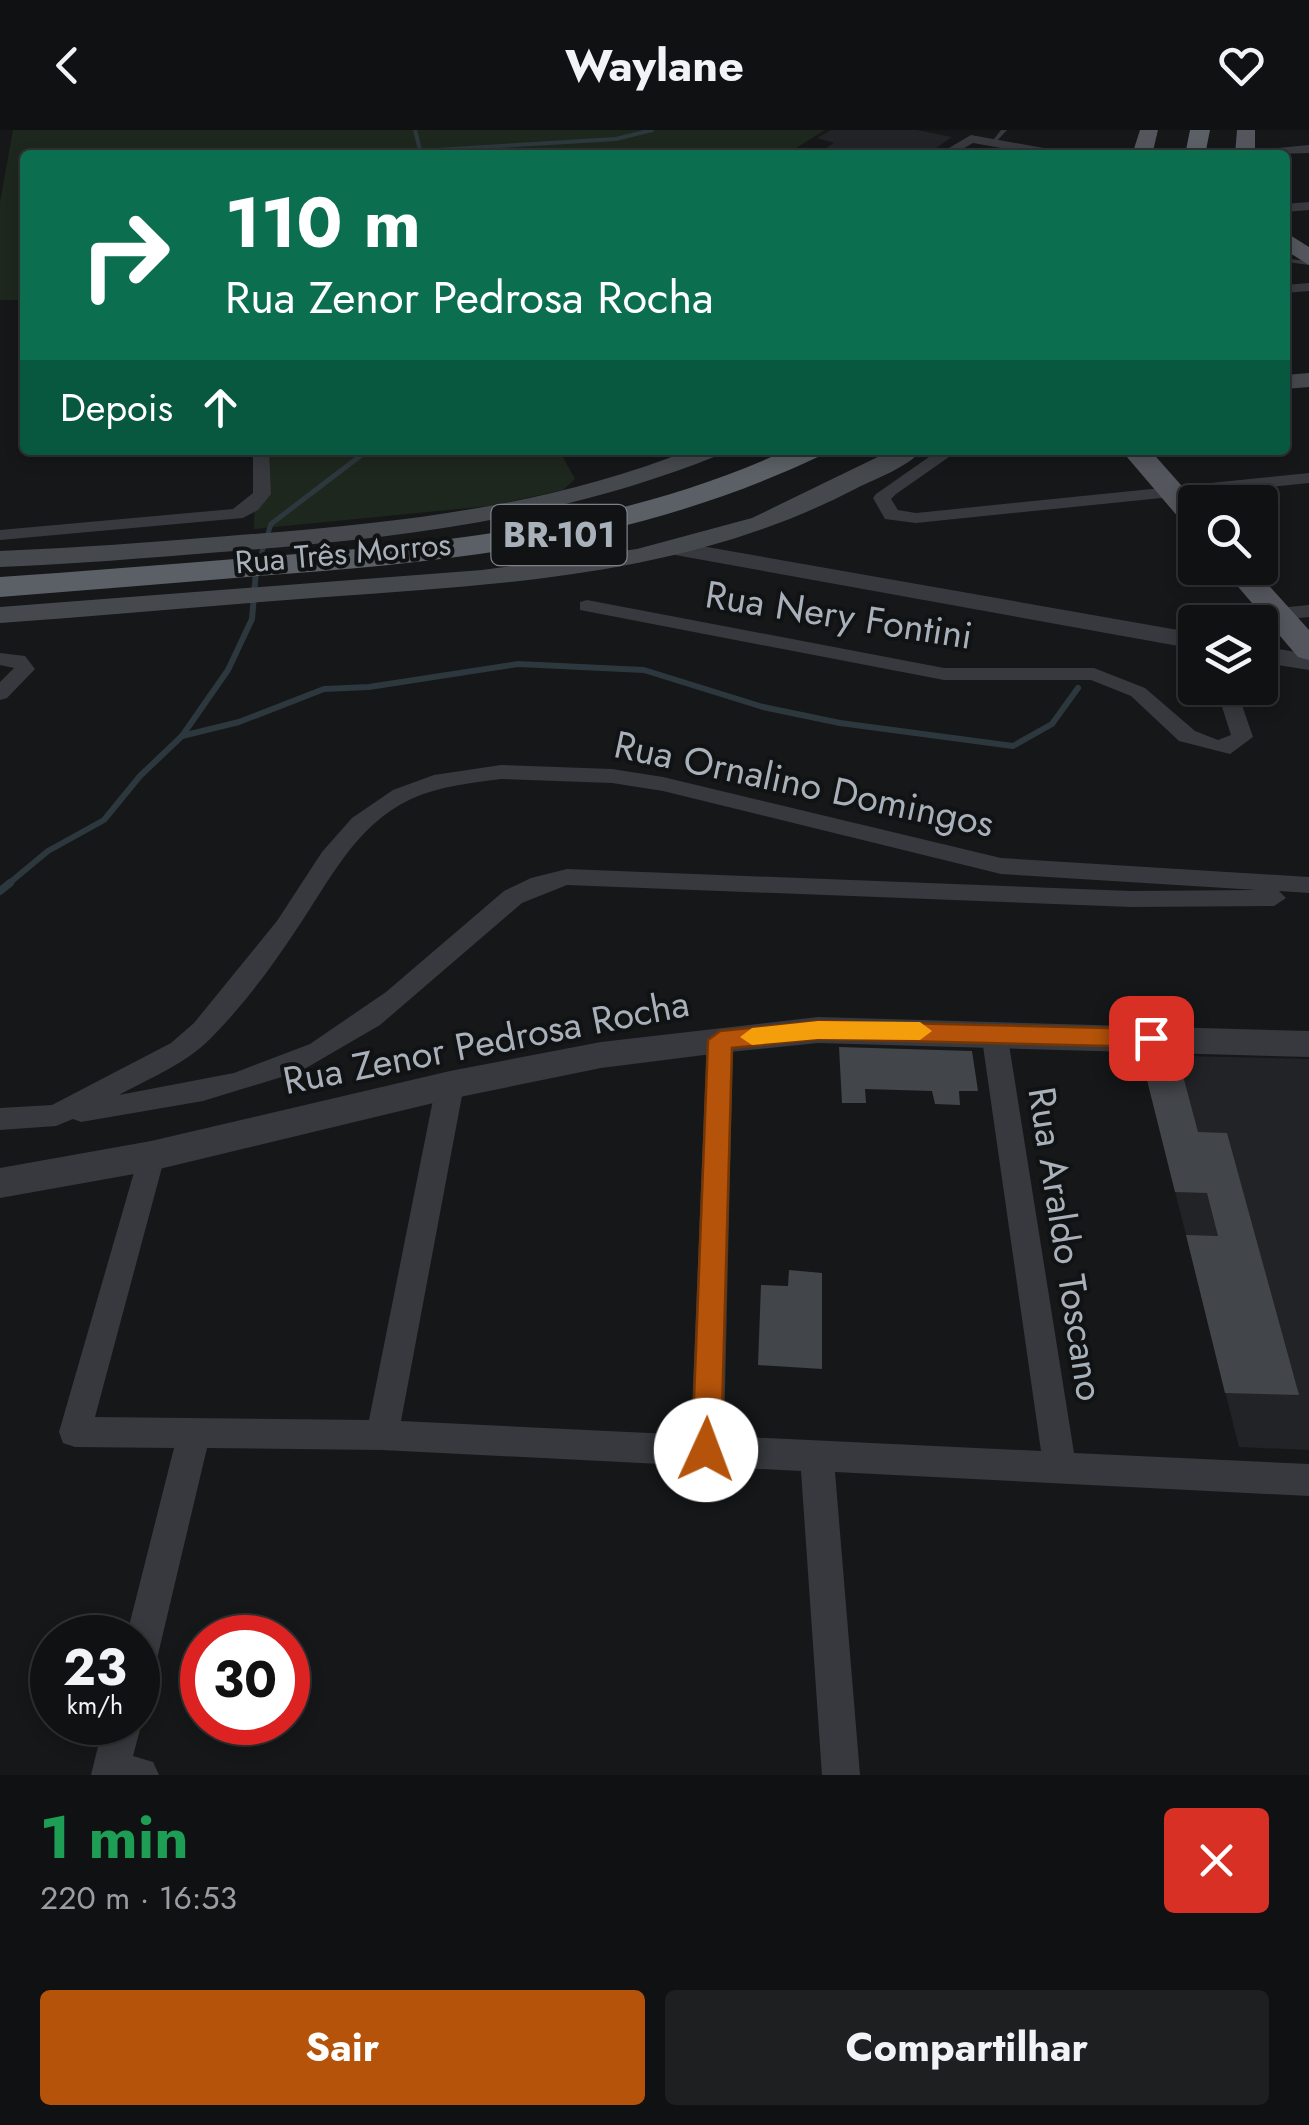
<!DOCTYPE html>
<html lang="pt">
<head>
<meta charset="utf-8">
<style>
  :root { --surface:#101113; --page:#1e1f21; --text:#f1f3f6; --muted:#9c9da0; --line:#303133; --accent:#b45309 }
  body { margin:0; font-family:Jost,sans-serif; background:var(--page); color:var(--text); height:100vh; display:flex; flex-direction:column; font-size:38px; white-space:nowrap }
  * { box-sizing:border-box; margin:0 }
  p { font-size:32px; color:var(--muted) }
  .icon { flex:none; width:55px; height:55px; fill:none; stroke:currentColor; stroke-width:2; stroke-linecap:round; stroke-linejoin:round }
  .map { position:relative; height:1645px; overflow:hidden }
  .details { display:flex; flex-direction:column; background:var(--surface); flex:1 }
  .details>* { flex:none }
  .guide { position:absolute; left:20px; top:20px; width:1270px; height:305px; border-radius:10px; box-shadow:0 5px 15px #0003,0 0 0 2px var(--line); background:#0b6e4f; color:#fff; overflow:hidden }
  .controls { position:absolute; left:1178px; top:355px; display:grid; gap:20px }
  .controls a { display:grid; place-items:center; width:100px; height:100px; border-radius:10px; background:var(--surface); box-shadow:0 5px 15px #0003,0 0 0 2px var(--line); font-size:50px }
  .speed { position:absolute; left:30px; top:1485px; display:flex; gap:20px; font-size:50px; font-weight:700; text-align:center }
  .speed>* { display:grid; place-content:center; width:130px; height:130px; border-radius:50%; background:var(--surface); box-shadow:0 5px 15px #0003,0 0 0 2px var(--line); line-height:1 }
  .speed small { font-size:25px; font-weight:400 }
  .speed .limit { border:15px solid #d22; background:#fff; color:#111 }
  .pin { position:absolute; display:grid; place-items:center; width:85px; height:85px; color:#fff; margin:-42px; border-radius:20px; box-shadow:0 5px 15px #0006 }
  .me { position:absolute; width:110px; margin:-55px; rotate:2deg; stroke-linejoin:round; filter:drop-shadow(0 0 8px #0008) }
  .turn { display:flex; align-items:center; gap:35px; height:210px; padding:0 40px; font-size:45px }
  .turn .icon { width:130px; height:130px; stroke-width:2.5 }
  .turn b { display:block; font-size:70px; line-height:85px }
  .then { display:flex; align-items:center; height:95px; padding:0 40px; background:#0003; gap:20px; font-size:38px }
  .round { display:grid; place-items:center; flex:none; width:105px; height:105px; border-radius:10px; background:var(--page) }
  .headline { display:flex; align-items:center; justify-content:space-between; height:170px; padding:0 40px }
  h1 { font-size:60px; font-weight:700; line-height:75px; color:#1e9e55 }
  .primary-button { display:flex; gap:20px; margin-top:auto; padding:20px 40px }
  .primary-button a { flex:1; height:115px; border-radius:10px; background:var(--accent); color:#fff; font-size:40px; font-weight:700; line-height:115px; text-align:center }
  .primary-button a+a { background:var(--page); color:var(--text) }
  header { display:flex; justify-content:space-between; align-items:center; height:130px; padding:0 40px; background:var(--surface); font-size:45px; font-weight:700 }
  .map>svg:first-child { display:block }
  .built { fill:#222326 }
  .green { fill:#1e271e }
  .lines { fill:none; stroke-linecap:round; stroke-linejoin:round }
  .stream-far3 { stroke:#2c383d; stroke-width:4 }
  .stream-far2 { stroke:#2c383d; stroke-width:5 }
  .stream-far1 { stroke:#2c383d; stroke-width:6 }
  .stream { stroke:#2c383d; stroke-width:8 }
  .building { fill:#424549 }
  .service { fill:#37393e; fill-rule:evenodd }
  .minor { fill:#37393e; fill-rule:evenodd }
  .tertiary { fill:#37393e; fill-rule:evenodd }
  .secondary { fill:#45494e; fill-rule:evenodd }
  .primary { fill:#53575d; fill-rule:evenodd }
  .trunk { fill:#5b6066; fill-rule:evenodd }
  .route { fill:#b45309; stroke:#753606; stroke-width:2.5 }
  .slow { fill:#f59e0b }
  .labels { text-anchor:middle; stroke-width:8; stroke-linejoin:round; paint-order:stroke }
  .far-street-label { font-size:32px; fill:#a8b0b9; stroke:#111214 }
  .shield { fill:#111214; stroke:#7b8188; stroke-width:2.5 }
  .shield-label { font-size:35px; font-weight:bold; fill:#a8b0b9 }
  .street-label { font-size:38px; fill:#a8b0b9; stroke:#111214 }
</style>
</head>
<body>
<header><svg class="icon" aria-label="back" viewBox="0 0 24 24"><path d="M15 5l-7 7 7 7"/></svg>Waylane<svg class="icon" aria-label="heart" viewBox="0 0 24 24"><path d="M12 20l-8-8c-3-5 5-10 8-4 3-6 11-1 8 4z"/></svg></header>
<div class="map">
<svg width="1309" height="1645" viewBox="0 0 1309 1645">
  <rect width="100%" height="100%" fill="#161719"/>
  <g class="built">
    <path d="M831,0H917L952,7L926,25L818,23L834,13L817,8Z"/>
    <path d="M1141,925L1309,929V1320L1239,1317Z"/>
  </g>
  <g class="green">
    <path d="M13,0H825L785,25H25V170H0V72Z"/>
    <path d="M255,320H559L575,349L563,360L489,376L254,399Z"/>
  </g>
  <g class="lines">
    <g class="stream-far3">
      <path d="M415,0L421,24"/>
      <path d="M420,21L616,9L652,0"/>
    </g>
    <path class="stream-far2" d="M255,443L271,394L368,320"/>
    <g class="stream-far1">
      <path d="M182,606L239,592L324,559L369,557L518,534L644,540L763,577L840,593L1013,616L1052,594L1078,558"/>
      <path d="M7,755L48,721L104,690L140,646L182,606L228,540L252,489L256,441"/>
    </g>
    <path class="stream" d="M0,761L10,753"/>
  </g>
  <g class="building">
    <path d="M839,917L972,921L978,961H959L960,975L935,974L932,961L865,959L866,973H842Z"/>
    <path d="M1141,926L1178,927L1198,1002L1227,1003L1299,1265L1225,1263L1186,1105L1218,1106L1207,1063L1175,1062Z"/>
    <path d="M789,1140L822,1143V1239L758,1235L761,1155L788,1156Z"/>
  </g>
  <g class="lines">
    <g class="service">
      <path d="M1001,0H1007L995,13H991Z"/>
      <path d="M1289,129L1309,131V135L1287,132V130Z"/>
    </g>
    <g class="minor">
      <path d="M971,5L1060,21L1066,25H1040L973,13L952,25H937Z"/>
      <path d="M1309,15V23L1242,25L1248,21Z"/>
      <path d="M1309,72V80L1285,82V74Z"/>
      <path d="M1309,153V161L1285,163V155Z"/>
      <path d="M253,320H269L271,364L258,380L243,388L0,410V400L233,379L253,363Z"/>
      <path d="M939,320H959L896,364L891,369L898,380L916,383L1309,343V353L916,393L885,389L873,368L876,364Z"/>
      <path d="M587,470L944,538H1094L1145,558L1195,601L1218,610L1231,605L1216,558H1236L1253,607L1230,624L1179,611L1131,566L1091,550H944L580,480V472Z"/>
      <path d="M1309,475V487L1278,490L1268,484L1278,478Z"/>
      <path d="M0,523L25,526L35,539L7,568L0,570V552L14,538L0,535Z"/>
      <path d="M501,635L612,639L663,647L1001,728L1309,747V763L1279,761L1286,768L1274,776L1131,777L567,755L522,773L380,895L301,941L203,971L81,992L73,989L56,996L0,1000V978L52,975L171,913L194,893L277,791L322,722L352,688L393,660L434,645ZM501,649L612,653L663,661L1001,744L1257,760L1131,761L567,739L531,748L504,761L386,862L310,914L234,943L119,965C150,948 185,934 210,909C241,878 272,837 296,800C329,752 355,695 411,669C440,656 470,653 501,649Z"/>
      <path d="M994,892L1003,895L1007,902L1074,1323L1309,1334V1366L835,1342L860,1645H822L801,1341L382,1320L207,1318L156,1533L151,1546L138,1551V1508H126L174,1318L75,1317L63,1313L59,1302L141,1018L151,1015L161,1018L165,1026L95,1287L369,1290L436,955L440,948L450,945L460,948L464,955L401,1291L691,1305L707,910L711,903H729L733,910L724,1306L1041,1321L981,902L985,895Z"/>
      <path d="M138,1582L142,1592L133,1626L153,1632L159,1645H91L104,1592H138Z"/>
    </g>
    <g class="tertiary">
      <path d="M673,411L1195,503V519L664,423L661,418Z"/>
      <path d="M1260,516L1309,524V540L1260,532Z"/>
      <path d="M818,887L1309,901V927L818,913L720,923L601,938L450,969L151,1041L0,1068V1038L151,1011L450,941L601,912Z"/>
    </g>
    <g class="secondary">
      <path d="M1309,243V257L1285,259V245Z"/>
      <path d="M690,320H723L719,325C558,390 392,409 221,422C147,428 74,434 0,437V421C76,418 152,412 228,406C386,394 541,379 690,320Z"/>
      <path d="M892,320H922C908,337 877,348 857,358C691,445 508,454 326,467C217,475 109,485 0,493V477L482,440L637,419L752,388Z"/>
    </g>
    <g class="primary">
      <path d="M1140,0H1158L1152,25H1132Z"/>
      <path d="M1237,0H1255V25H1235Z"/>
      <path d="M1285,102L1309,117V135L1285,120Z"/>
      <path d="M1121,320H1150L1196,372L1195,398L1185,395Z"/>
      <path d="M1222,438H1253L1309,500V530L1298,527Z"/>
    </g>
    <g class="trunk">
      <path d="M1190,0H1210L1205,25H1185Z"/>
      <path d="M787,320H824L820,326C636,413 459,431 258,446C172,453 86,460 0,467V447C86,441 173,434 259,427C441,413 619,397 787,320Z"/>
    </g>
  </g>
  <path class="route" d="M818,891L1151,899L1163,908L1151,917L818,909L732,918L721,1320L717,1330L706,1334L696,1330L692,1320L708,910L720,901Z"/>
  <path class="slow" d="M818,891L920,892L932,901L920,910L818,909L752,915L740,907L752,898Z"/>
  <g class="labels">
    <g class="far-street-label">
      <text transform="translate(343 423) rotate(-5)" y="11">Rua Três Morros</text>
    </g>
    <rect class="shield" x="491.5" y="375" width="135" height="60" rx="8"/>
    <g class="shield-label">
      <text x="559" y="417">BR-101</text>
    </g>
    <g class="street-label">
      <text transform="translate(839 485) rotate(9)" y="13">Rua Nery Fontini</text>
      <text transform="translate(804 654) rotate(12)" y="13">Rua Ornalino Domingos</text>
      <text transform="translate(486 912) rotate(-11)" y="13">Rua Zenor Pedrosa Rocha</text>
      <text transform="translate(1066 1114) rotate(81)" y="13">Rua Araldo Toscano</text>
    </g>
  </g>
</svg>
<div class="controls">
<a><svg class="icon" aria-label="search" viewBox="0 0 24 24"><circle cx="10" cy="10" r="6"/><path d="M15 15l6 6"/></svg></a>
<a><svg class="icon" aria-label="layers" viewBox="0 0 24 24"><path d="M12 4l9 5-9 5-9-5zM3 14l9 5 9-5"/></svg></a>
</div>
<div class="speed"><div>23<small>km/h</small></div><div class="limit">30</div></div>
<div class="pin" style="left:1151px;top:908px;background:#d93025"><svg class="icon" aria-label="arrive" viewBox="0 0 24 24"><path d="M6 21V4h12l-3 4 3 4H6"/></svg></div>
<svg class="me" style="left:706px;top:1320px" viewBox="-20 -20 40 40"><circle r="19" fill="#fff"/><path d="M0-13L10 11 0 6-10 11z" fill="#b45309"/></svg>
<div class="guide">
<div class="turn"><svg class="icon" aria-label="right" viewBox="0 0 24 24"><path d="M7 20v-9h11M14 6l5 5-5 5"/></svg><div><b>110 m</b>Rua Zenor Pedrosa Rocha</div></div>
<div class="then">Depois<svg class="icon" aria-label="ahead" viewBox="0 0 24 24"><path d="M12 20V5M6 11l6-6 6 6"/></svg></div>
</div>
</div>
<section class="details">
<div class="headline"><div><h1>1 min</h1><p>220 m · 16:53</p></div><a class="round" style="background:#d93025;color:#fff"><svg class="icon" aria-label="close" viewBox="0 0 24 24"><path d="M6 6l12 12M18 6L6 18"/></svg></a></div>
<div class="primary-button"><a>Sair</a><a>Compartilhar</a></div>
</section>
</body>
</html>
